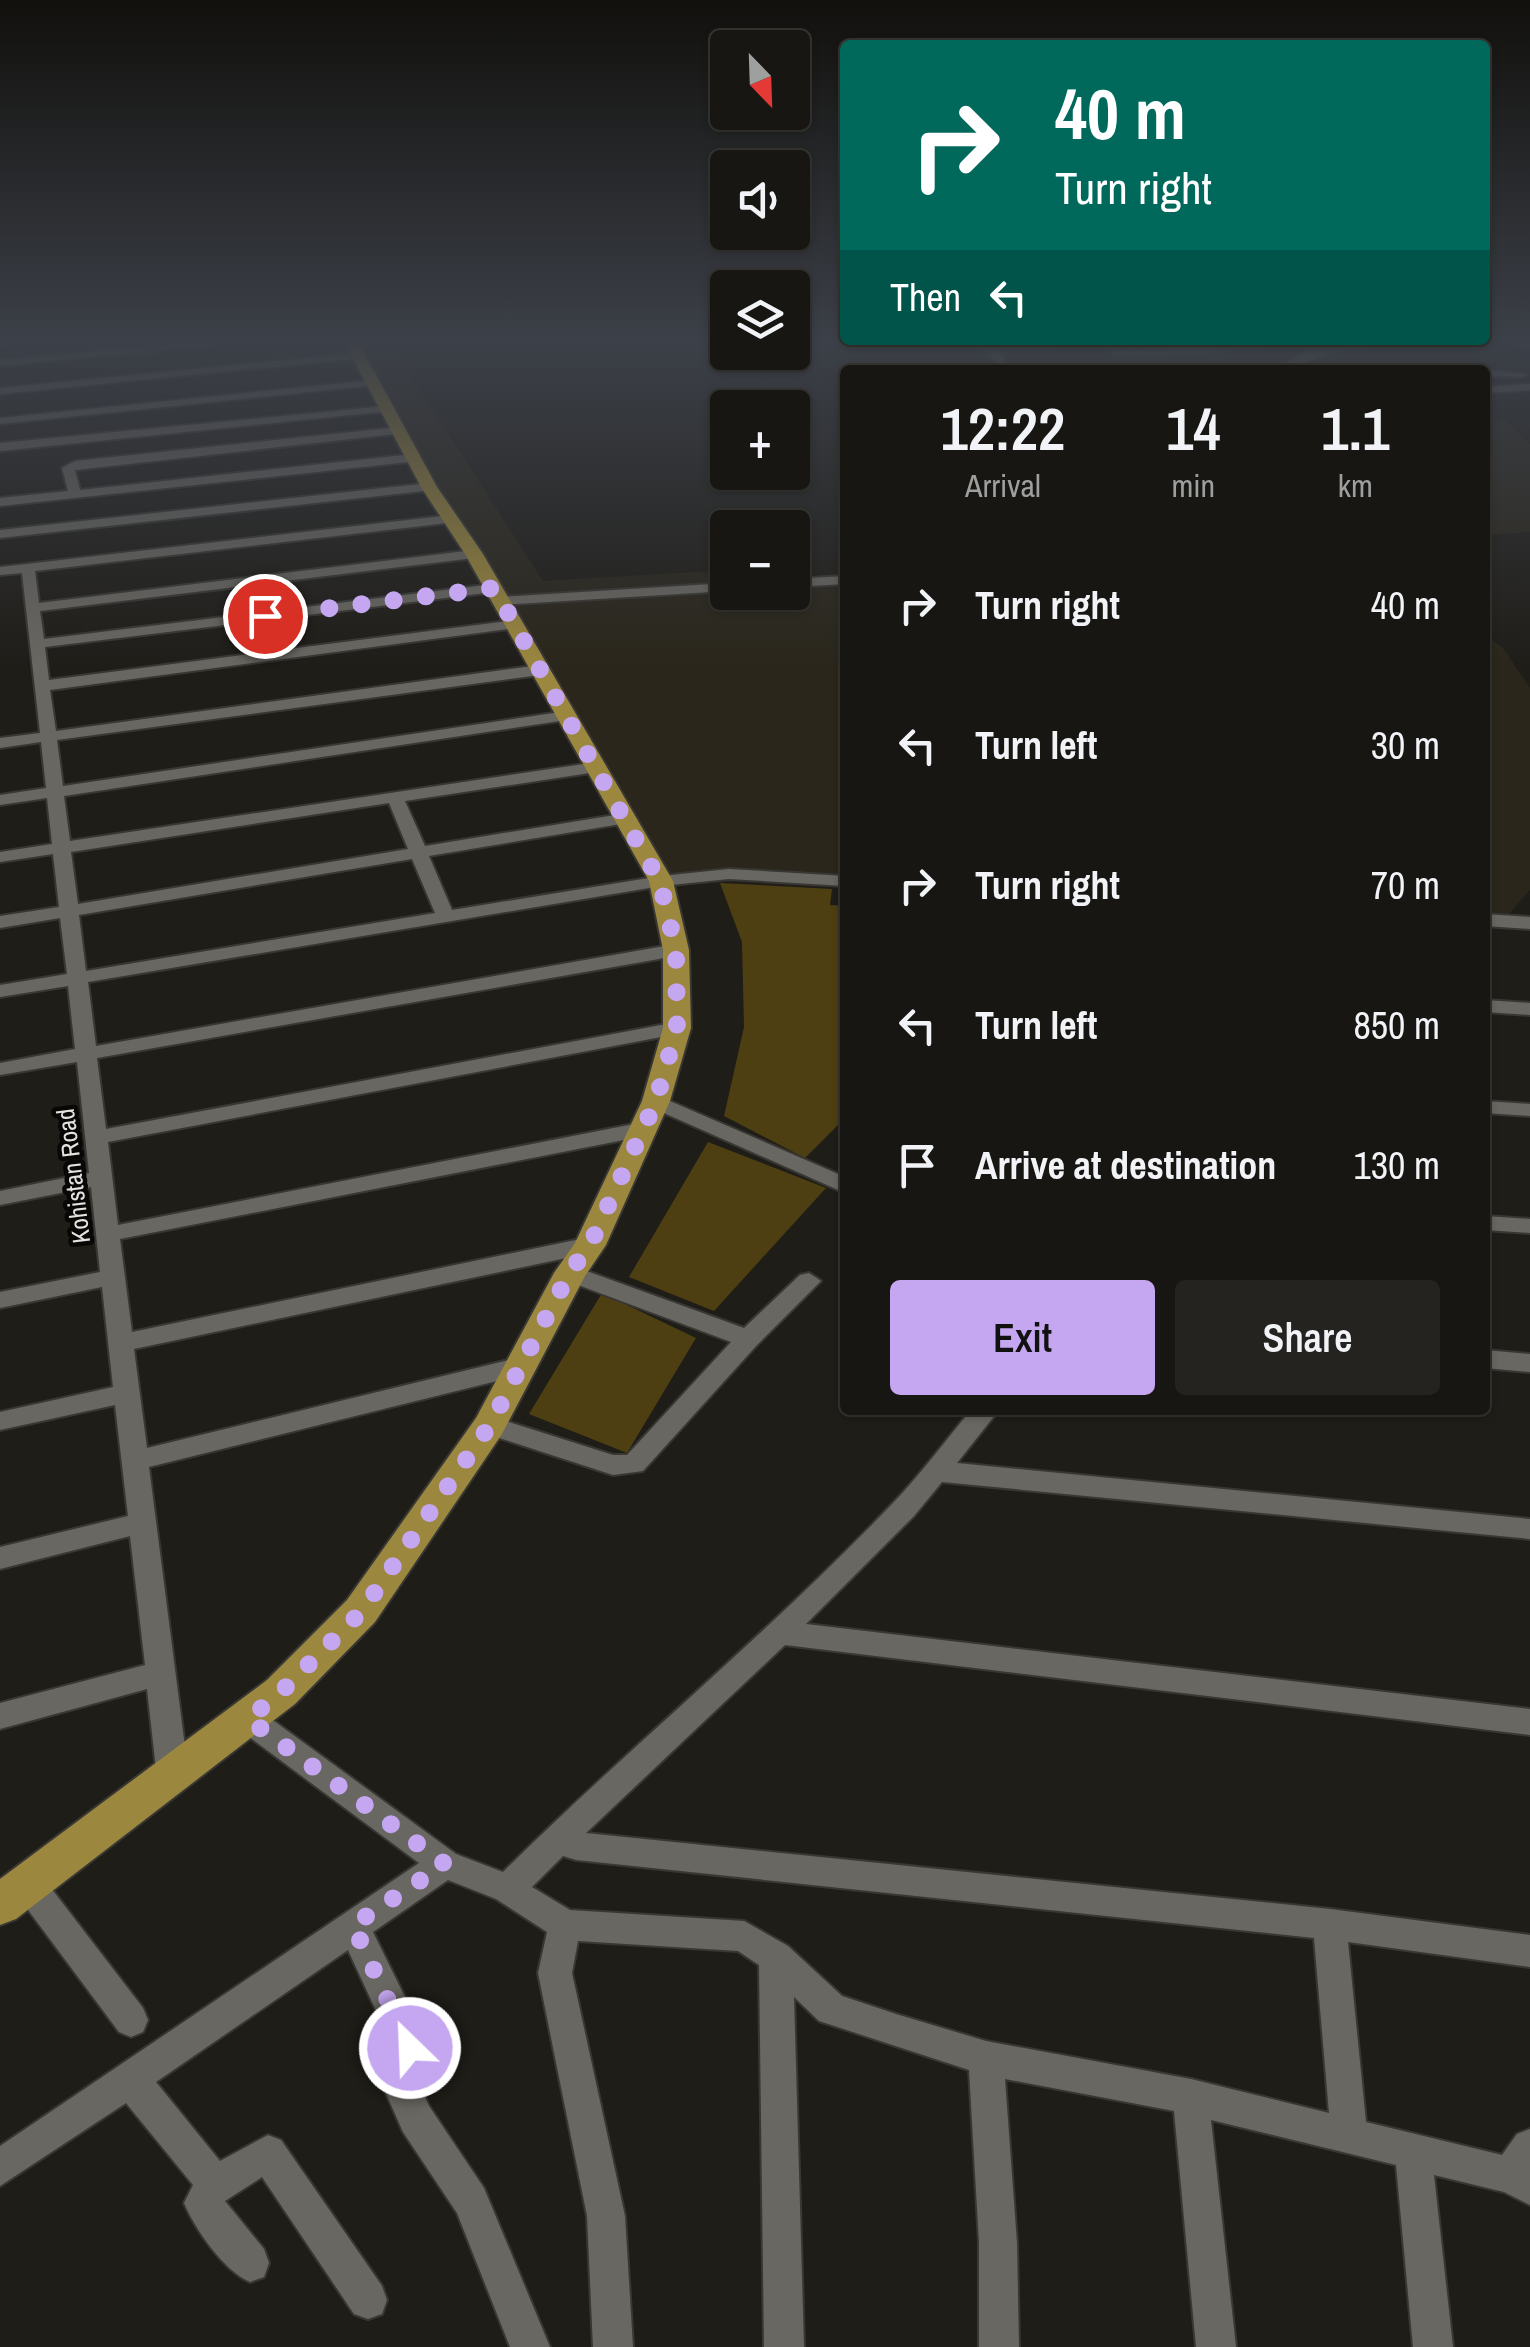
<!DOCTYPE html>
<html lang="en">
<head>
<meta charset="utf-8">
<style>
  :root { --surface:#171612; --page:#242320; --text:#f1f3f6; --muted:#9e9f9f; --line:#363532; --accent:#c5a7f1 }
  body { margin:0; font-family:"Archivo Narrow",sans-serif; background:var(--page); color:var(--text); height:100vh; display:flex; flex-direction:column; font-size:38px; white-space:nowrap }
  * { box-sizing:border-box; margin:0 }
  p { font-size:32px; color:var(--muted) }
  .icon { flex:none; width:55px; height:55px; fill:none; stroke:currentColor; stroke-width:2; stroke-linecap:round; stroke-linejoin:round }
  .map { position:relative; flex:1; overflow:hidden }
  .details { position:absolute; left:840px; top:365px; width:650px; height:1050px; display:flex; flex-direction:column; background:var(--surface); border-radius:10px; box-shadow:0 2px 8px #0004,0 0 0 2px var(--line) }
  .details>* { flex:none }
  .banner { position:absolute; left:840px; top:40px; width:650px; height:305px; border-radius:10px; box-shadow:0 2px 8px #0004,0 0 0 2px var(--line); background:#00695c; color:#fff; overflow:hidden }
  .needle { width:65px; rotate:157deg }
  .controls { position:absolute; left:710px; top:30px; display:grid; gap:20px }
  .controls a { display:grid; place-items:center; width:100px; height:100px; border-radius:10px; background:var(--surface); box-shadow:0 2px 8px #0004,0 0 0 2px var(--line); font-size:50px }
  .pin { position:absolute; display:grid; place-items:center; width:85px; height:85px; color:#fff; margin:-42px; border:5px solid #fff; border-radius:50%; box-shadow:0 2px 10px #0007 }
  .me { position:absolute; width:110px; margin:-55px; rotate:336deg; stroke-linejoin:round; filter:drop-shadow(0 0 8px #0008) }
  .turn { display:flex; align-items:center; gap:35px; height:210px; padding:0 50px; font-size:45px }
  .turn .icon { width:130px; height:130px; stroke-width:2.5 }
  .turn b { display:block; font-size:70px; line-height:85px }
  .then { display:flex; align-items:center; height:95px; padding:0 50px; background:#0003; gap:20px; font-size:38px }
  .eta { display:flex; justify-content:space-evenly; align-items:center; height:170px; text-align:center }
  .eta b { font-size:60px; font-weight:600; line-height:70px }
  .cta { display:flex; gap:20px; margin-top:auto; padding:20px 50px }
  .cta a { flex:1; height:115px; border-radius:10px; background:var(--accent); color:#111; font-size:40px; font-weight:600; line-height:115px; text-align:center }
  .cta a+a { background:var(--page); color:var(--text) }
  ul { padding:0; list-style:none }
  li { display:flex; align-items:center; gap:30px; height:140px; padding:0 50px }
  li div { flex:1 }
  li b { display:block; font-size:38px }
  li em { font-style:normal }
  .map>svg:first-child { display:block }
  .built { fill:#2a261b }
  .green { fill:#4d3f11 }
  .lines { fill:none; stroke-linecap:round; stroke-linejoin:round }
  .minor-casing { stroke:#393734; stroke-width:4 }
  .major-casing { stroke:#393734; stroke-width:4 }
  .minor { fill:#696761; fill-rule:evenodd }
  .major { fill:#9b873d; fill-rule:evenodd }
  .route { stroke:#c5a7f1; stroke-width:18; stroke-dasharray:0 32.4 }
  .labels { text-anchor:middle; stroke-width:9; stroke-linejoin:round; paint-order:stroke }
  .street-label { font-size:25px; fill:#e5e3e0; stroke:#080706 }
</style>
</head>
<body>
<div class="map">
<svg width="1530" height="2347" viewBox="0 0 1530 2347">
  <rect width="100%" height="100%" fill="#1f1d18"/>
  <g class="built">
    <path d="M350,340H584L393,348L543,581L727,570L728,592H792L793,583L845,580V876L727,869L661,881Z"/>
    <path d="M1485,421H1506L1530,444V532L1485,535Z"/>
    <path d="M1485,635L1503,648L1530,688V890L1509,914L1485,913Z"/>
  </g>
  <g class="green">
    <path d="M720,883L832,889L830,905L845,906V1118L805,1158L724,1116L744,1027L742,942Z"/>
    <path d="M708,1142L826,1188L714,1311L629,1277Z"/>
    <path d="M602,1293L696,1338L627,1453L529,1414Z"/>
  </g>
  <g class="lines">
    <defs>
      <g id="minor">
        <path d="M0,340H24L0,345Z"/>
        <path d="M218,340H261L0,366V360Z"/>
        <path d="M978,340L991,343L1125,341L996,349L1012,370H1001Z"/>
        <path d="M1269,340H1308L1195,354L1116,355L1111,352Z"/>
        <path d="M1363,340H1397L1334,351L1287,370H1275L1301,354Z"/>
        <path d="M1495,340L1530,342V348Z"/>
        <path d="M359,353L363,358L0,394V388Z"/>
        <path d="M1484,370H1485L1527,374L1522,377L1485,376Z"/>
        <path d="M373,380L377,385L0,424V418Z"/>
        <path d="M1530,384V390L1485,393V387Z"/>
        <path d="M386,406L390,411L0,451V443Z"/>
        <path d="M400,427L406,431L404,433L75,470L80,490L414,454L420,458L418,461L0,506V498L68,491L62,468L75,461Z"/>
        <path d="M429,483L433,484V490L0,538V530Z"/>
        <path d="M451,515L456,516V522L35,571L39,603L474,550L481,554L474,558L40,611L44,639L494,584L501,588L494,592L45,647L49,680L515,620L522,624L515,628L50,690L56,731L540,665L548,670L540,675L57,740L63,786L567,711L573,713V719L64,796L70,841L597,762L603,763V771L405,801L425,846L627,813L636,818L627,823L429,856L452,910L661,876L729,869L845,876V886L729,879L661,886L88,982L96,1046L676,944L686,950L676,956L97,1058L106,1129L677,1022L687,1028L677,1034L108,1142L118,1225L644,1122L655,1129L644,1136L120,1239L132,1332L590,1237L602,1245L590,1253L134,1349L147,1448L521,1357L530,1360L534,1366L530,1372L521,1375L149,1467L189,1778L184,1787L173,1791L162,1787L157,1778L147,1689L0,1729V1703L145,1665L130,1536L0,1569V1547L128,1516L115,1405L0,1430V1412L113,1387L102,1287L0,1308V1292L100,1272L91,1187L0,1205V1191L89,1173L77,1062L0,1075V1063L75,1049L68,986L0,997V985L67,974L60,918L0,928V916L59,907L53,854L0,862V852L52,844L47,798L0,805V795L46,788L41,742L0,748V738L40,733L22,573L0,575V567ZM389,803L408,849L78,904L71,852ZM412,859L435,913L86,971L79,915Z"/>
        <path d="M845,576V584L792,587V579Z"/>
        <path d="M728,583V591L501,605L494,601L501,597Z"/>
        <path d="M1485,914L1530,917V929L1485,926Z"/>
        <path d="M1485,1000L1530,1003V1015L1485,1012Z"/>
        <path d="M656,1095L845,1177V1193L648,1106L645,1101Z"/>
        <path d="M1485,1101L1530,1104V1116L1485,1113Z"/>
        <path d="M1485,1216L1530,1219V1233L1485,1230Z"/>
        <path d="M570,1265L744,1328L800,1275L809,1273L821,1281L757,1345L643,1471L613,1475L481,1432L477,1425L481,1418L490,1416L613,1455H627L731,1342L562,1279L558,1273Z"/>
        <path d="M1485,1350L1530,1354V1372L1485,1368Z"/>
        <path d="M971,1410H999L957,1463L1530,1519V1539L942,1482L914,1516L806,1624L1530,1709V1735L785,1645L586,1833L1330,1909L1530,1935V1967L1348,1942L1366,2122L1502,2155L1517,2134L1530,2129V2205L1504,2192L1434,2175L1453,2347H1413L1396,2165L1211,2120L1236,2347H1196L1174,2111L1005,2079L1017,2243L1019,2347H979V2243L969,2070L819,2021L794,1997L804,2347H764L759,1965L738,1951L578,1941L572,1973L625,2216L633,2347H593L587,2216L538,1973L547,1932L496,1899L448,1880L373,1932L428,2044L412,2069L429,2106L484,2188L550,2347H510L457,2213L403,2132L374,2066L390,2041L348,1950L156,2082L220,2161L268,2135L281,2140L382,2286L387,2300L382,2314L368,2319L354,2314L262,2177L225,2201L264,2249L269,2263L264,2277L250,2282C224,2271 195,2229 184,2203L193,2185L126,2103L0,2186V2146L419,1863L237,1728L233,1719L237,1710L248,1706L259,1710L456,1854L503,1872C630,1746 769,1633 893,1503C921,1474 945,1441 971,1410ZM563,1856L576,1860L1314,1938L1329,2113L1191,2079L986,2041L896,2014L842,1996L788,1946L744,1921L570,1910L532,1887Z"/>
        <path d="M29,1870L41,1875L143,2008L148,2020L143,2032L131,2037L119,2032L17,1895L13,1885L17,1875Z"/>
      </g>
      <path id="major" d="M343,340H357L437,487L483,554L673,881L689,950L691,1028L670,1101L606,1245L585,1276L502,1434L375,1622L295,1704L16,1919L0,1925V1879L267,1680L347,1600L476,1418L554,1273L575,1243L642,1101L663,1028V950L649,881L465,554L421,487Z"/>
    </defs>
    <use href="#minor" class="minor-casing"/>
    <use href="#major" class="major-casing"/>
    <use href="#minor" class="minor"/>
    <use href="#major" class="major"/>
  </g>
  <linearGradient id="sky" x2="0" y2="1"><stop stop-color="#11100d"/><stop offset="0.51" stop-color="#3c4048"/><stop offset="1" stop-color="#3c4048" stop-opacity="0"/></linearGradient>
  <rect width="1530" height="669" fill="url(#sky)"/>
  <g class="lines">
    <path class="route" d="M265,616L494,588L660,882L676,950L677,1028L656,1101L590,1245L570,1272L490,1425L362,1611L281,1692L248,1719L445,1864L353,1925L410,2048"/>
  </g>
  <g class="labels">
    <g class="street-label">
      <text transform="translate(73 1176) rotate(-97)" y="9">Kohistan Road</text>
    </g>
  </g>
</svg>
<div class="controls">
<a><svg class="needle" viewBox="-14 -14 28 28"><path d="M0-13l5 13h-10z" fill="#e53935"/><path d="M0 13l5-13h-10z" fill="#9e9f9f"/></svg></a>
<a><svg class="icon" aria-label="sound" viewBox="0 0 24 24"><path d="M4 9h4l5-4v14l-5-4H4zM17 9q2 3 0 6"/></svg></a>
<a><svg class="icon" aria-label="layers" viewBox="0 0 24 24"><path d="M12 4l9 5-9 5-9-5zM3 14l9 5 9-5"/></svg></a>
<a>+</a>
<a>−</a>
</div>
<div class="pin" style="left:265px;top:616px;background:#d93025"><svg class="icon" aria-label="arrive" viewBox="0 0 24 24"><path d="M6 21V4h12l-3 4 3 4H6"/></svg></div>
<svg class="me" style="left:410px;top:2048px" viewBox="-20 -20 40 40"><circle r="17" fill="#c5a7f1" stroke="#fff" stroke-width="3"/><path d="M0-11L8 9 0 5-8 9z" fill="#fff"/></svg>
<div class="banner">
<div class="turn"><svg class="icon" aria-label="right" viewBox="0 0 24 24"><path d="M7 20v-9h11M14 6l5 5-5 5"/></svg><div><b>40 m</b>Turn right</div></div>
<div class="then">Then<svg class="icon" aria-label="left" viewBox="0 0 24 24"><path d="M17 20v-9H6M10 6l-5 5 5 5"/></svg></div>
</div>
<section class="details">
<div class="eta">
<div><b>12:22</b><p>Arrival</p></div>
<div><b>14</b><p>min</p></div>
<div><b>1.1</b><p>km</p></div>
</div>
<ul>
<li><svg class="icon" aria-label="right" viewBox="0 0 24 24"><path d="M7 20v-9h11M14 6l5 5-5 5"/></svg><div><b>Turn right</b></div><em>40 m</em></li>
<li><svg class="icon" aria-label="left" viewBox="0 0 24 24"><path d="M17 20v-9H6M10 6l-5 5 5 5"/></svg><div><b>Turn left</b></div><em>30 m</em></li>
<li><svg class="icon" aria-label="right" viewBox="0 0 24 24"><path d="M7 20v-9h11M14 6l5 5-5 5"/></svg><div><b>Turn right</b></div><em>70 m</em></li>
<li><svg class="icon" aria-label="left" viewBox="0 0 24 24"><path d="M17 20v-9H6M10 6l-5 5 5 5"/></svg><div><b>Turn left</b></div><em>850 m</em></li>
<li><svg class="icon" aria-label="arrive" viewBox="0 0 24 24"><path d="M6 21V4h12l-3 4 3 4H6"/></svg><div><b>Arrive at destination</b></div><em>130 m</em></li>
</ul>
<div class="cta"><a>Exit</a><a>Share</a></div>
</section>
</div>
</body>
</html>
